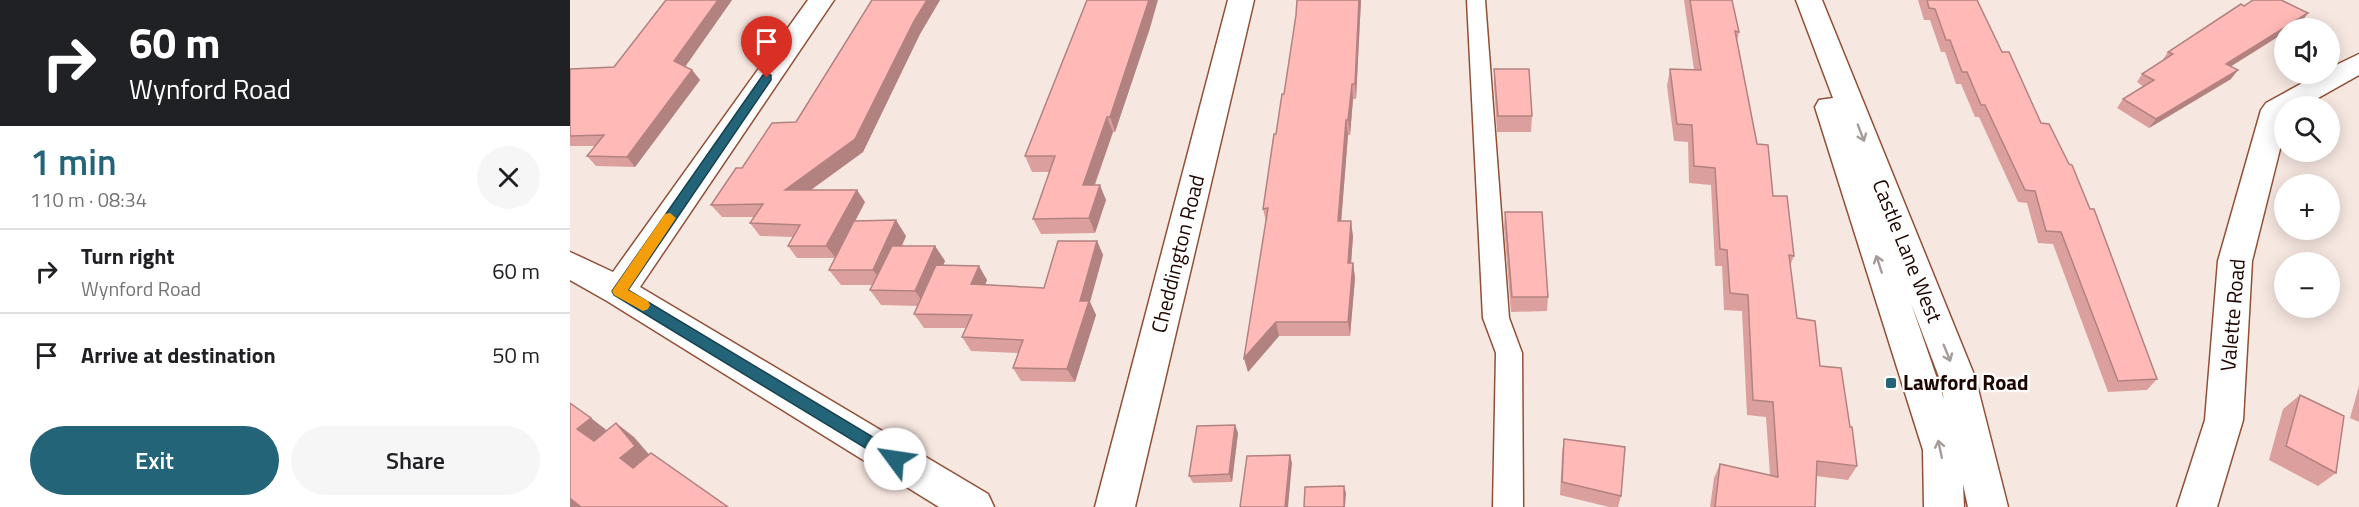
<!DOCTYPE html>
<html lang="en">
<head>
<meta charset="utf-8">
<style>
  :root { --surface:#fff; --page:#f6f6f6; --text:#202124; --muted:#757577; --line:#e0e0e0; --accent:#236478 }
  body { margin:0; font-family:"Titillium Web",sans-serif; background:var(--page); color:var(--text); height:100vh; display:flex; flex-direction:column; font-size:22px; white-space:nowrap }
  * { box-sizing:border-box; margin:0 }
  p { font-size:20px; color:var(--muted) }
  .icon { flex:none; width:33px; height:33px; fill:none; stroke:currentColor; stroke-width:2; stroke-linecap:round; stroke-linejoin:round }
  .map { position:relative; flex:1; overflow:hidden }
  .sheet { display:flex; flex-direction:column; background:var(--surface); width:570px }
  .sheet>* { flex:none }
  .guide { background:#202124; color:#fff; overflow:hidden }
  .controls { position:absolute; left:1704px; top:18px; display:grid; gap:12px }
  .controls a { display:grid; place-items:center; width:66px; height:66px; border-radius:50%; background:var(--surface); box-shadow:0 3px 15px #0003; font-size:30px }
  .pin { position:absolute; display:grid; place-items:center; width:51px; height:51px; color:#fff; margin:-62px -26px; border-radius:50% 50% 50% 0; rotate:-45deg; box-shadow:0 0 6px #0007 }
  .pin .icon { rotate:45deg }
  .me { position:absolute; width:66px; margin:-33px; rotate:301deg; stroke-linejoin:round; filter:drop-shadow(0 0 4px #0008) }
  .turn { display:flex; align-items:center; gap:21px; height:126px; padding:0 30px; font-size:27px }
  .turn .icon { width:78px; height:78px; stroke-width:2.5 }
  .turn b { display:block; font-size:42px; line-height:51px }
  .round { display:grid; place-items:center; flex:none; width:63px; height:63px; border-radius:32px; background:var(--page) }
  .summary { display:flex; align-items:center; justify-content:space-between; height:102px; padding:0 30px }
  h1 { font-size:36px; font-weight:600; line-height:45px; color:var(--accent) }
  .button { display:flex; gap:12px; margin-top:auto; padding:12px 30px }
  .button a { flex:1; height:69px; border-radius:36px; background:var(--accent); color:#fff; font-size:24px; font-weight:600; line-height:69px; text-align:center }
  .button a+a { background:var(--page); color:var(--text) }
  ul { padding:0; list-style:none }
  li { display:flex; align-items:center; gap:18px; height:84px; padding:0 30px; border-top:2px solid var(--line) }
  li div { flex:1 }
  li b { display:block; font-size:22px }
  li em { font-style:normal }
  main { display:flex; flex:1; min-height:0 }
  .map>svg:first-child { display:block }
  .lines { fill:none; stroke-linecap:round; stroke-linejoin:round }
  .lane-casing { stroke:#915036; stroke-width:3 }
  .street-casing { stroke:#915036; stroke-width:3 }
  .primary-casing { stroke:#915036; stroke-width:3 }
  .lane { fill:#fff; fill-rule:evenodd }
  .street { fill:#fff; fill-rule:evenodd }
  .primary { fill:#fff; fill-rule:evenodd }
  .wall { fill:#dba09d }
  .shaded-wall { fill:#b28280 }
  .building { fill:#ffbab7; stroke:#b28280; stroke-width:1.5 }
  .oneway { stroke:#a59b99 }
  .route { fill:#236478; stroke:#17414e; stroke-width:1.5 }
  .slow { fill:#f59e0b }
  .poi-dot { fill:#236478; stroke:#fff; stroke-width:2 }
  .labels { text-anchor:middle; stroke-width:4.5; stroke-linejoin:round; paint-order:stroke }
  .street-label { font-size:21px; fill:#1e0600; stroke:#fff }
  .poi-label { font-size:21px; font-weight:bold; fill:#1e0600; stroke:#fff; text-anchor:start }
</style>
</head>
<body>
<main>
<section class="sheet">
<div class="guide">
<div class="turn"><svg class="icon" aria-label="right" viewBox="0 0 24 24"><path d="M7 20v-9h11M14 6l5 5-5 5"/></svg><div><b>60 m</b>Wynford Road</div></div>
</div>
<div class="summary"><div><h1>1 min</h1><p>110 m · 08:34</p></div><a class="round"><svg class="icon" aria-label="close" viewBox="0 0 24 24"><path d="M6 6l12 12M18 6L6 18"/></svg></a></div>
<ul>
<li><svg class="icon" aria-label="right" viewBox="0 0 24 24"><path d="M7 20v-9h11M14 6l5 5-5 5"/></svg><div><b>Turn right</b><p>Wynford Road</p></div><em>60 m</em></li>
<li><svg class="icon" aria-label="arrive" viewBox="0 0 24 24"><path d="M6 21V4h12l-3 4 3 4H6"/></svg><div><b>Arrive at destination</b></div><em>50 m</em></li>
</ul>
<div class="button"><a>Exit</a><a>Share</a></div>
</section>
<div class="map">
<svg width="1789" height="507" viewBox="0 0 1789 507">
  <rect width="100%" height="100%" fill="#f7e7e1"/>
  <g class="lines">
    <defs>
      <path id="lane" d="M897,0H915L939,318L952,353L953,507H923L926,353L913,318Z"/>
      <g id="street">
        <path d="M238,0H264L70,287L418,494L424,507H369L37,301L0,280V252L43,272Z"/>
        <path d="M658,0H684L565,507H525Z"/>
        <path d="M1789,54V75L1734,106H1714V133L1682,261L1673,420L1647,507H1607L1635,420L1648,261L1691,110L1696,103L1749,74H1760V68Z"/>
      </g>
      <path id="primary" d="M1226,0H1252L1405,377L1438,507H1398L1393,484L1394,507H1354L1353,450L1245,107L1249,100L1263,98ZM1341,303L1369,377L1374,399Z"/>
    </defs>
    <use href="#lane" class="lane-casing"/>
    <use href="#street" class="street-casing"/>
    <use href="#primary" class="primary-casing"/>
    <use href="#lane" class="lane"/>
    <use href="#street" class="street"/>
    <use href="#primary" class="primary"/>
  </g>
  <g class="wall">
    <path d="M96,0H162L115,67L122,70L130,80L65,167L26,166L17,156L26,146H0V69L44,67Z"/>
    <path d="M302,0H370L350,34L293,152L241,190L295,202L285,221L336,236L332,246H365L375,261L373,265L417,280L415,285L474,288L527,241L533,255L520,302L526,315L505,382L451,381L443,368L448,353L401,351L392,337L396,328H354L344,314L348,306L311,305L300,290L303,285H271L259,270L265,258H227L218,246L223,237L190,236L180,223L185,217H152L141,205L172,168L226,122Z"/>
    <path d="M791,0L786,99H783L780,135H778L771,221L783,236L781,263H783L785,278L780,336H709L678,372L674,358L696,222L693,209L706,134Z"/>
    <path d="M1114,0H1162L1169,32L1167,41L1187,144L1203,196L1224,256L1220,266L1227,318L1280,427L1287,466L1278,480L1246,476L1245,507H1140L1144,478L1150,464L1200,475L1196,417L1177,415L1172,311L1154,310L1152,266H1145L1141,185L1119,183L1118,142L1104,141L1097,86L1100,69L1124,70Z"/>
    <path d="M1348,0H1407L1587,379L1577,390L1538,392L1483,244L1468,243L1457,203L1448,202L1409,117H1405L1391,84H1386L1375,52H1371L1360,20H1354Z"/>
    <path d="M1674,6L1738,13L1731,22L1721,28H1714V33L1660,67L1661,79L1579,128L1547,108L1553,99L1574,87L1567,82L1572,74L1592,61L1598,52Z"/>
    <path d="M580,28L545,132H543L525,185L536,200L525,233L471,234L463,219L480,172H462L455,156Z"/>
    <path d="M924,69L962,116L961,132H927L924,85Z"/>
    <path d="M935,212L978,297L977,311L941,312L934,227Z"/>
    <path d="M1789,386V422L1780,418Z"/>
    <path d="M1730,395L1766,473L1748,486L1699,460L1713,409Z"/>
    <path d="M665,425L668,433L662,482L623,483L619,476Z"/>
    <path d="M994,439L1051,496L1048,507H1039L990,495L992,453Z"/>
  </g>
  <g class="shaded-wall">
    <path d="M148,0H162L112,71L104,61Z"/>
    <path d="M357,0H370L350,34L293,152L224,202L215,190L344,21Z"/>
    <path d="M579,0H588L580,28L545,132L540,117Z"/>
    <path d="M789,0H791L786,99L785,84Z"/>
    <path d="M1738,13L1731,22L1721,28H1714V33L1650,73L1656,64Z"/>
    <path d="M122,70L130,80L65,167L57,157Z"/>
    <path d="M1668,70L1661,79L1579,128L1586,119Z"/>
    <path d="M782,84L783,99L780,135L778,120Z"/>
    <path d="M537,117L543,132L519,200L513,185Z"/>
    <path d="M776,120L778,135L770,236L768,221Z"/>
    <path d="M530,185L536,200L525,233L519,218Z"/>
    <path d="M287,190L295,202L266,258L256,246Z"/>
    <path d="M326,220L336,236L314,285L303,270Z"/>
    <path d="M781,221L783,236L780,278L778,263Z"/>
    <path d="M527,241L533,255L520,302L526,315L505,382L497,369L510,301Z"/>
    <path d="M365,246L375,261L356,306L345,291Z"/>
    <path d="M783,263L785,278L780,336L778,322Z"/>
    <path d="M409,266L417,280L409,299L401,284Z"/>
    <path d="M706,322L709,336L678,372L674,358Z"/>
    <path d="M21,418L39,432L26,443L7,429Z"/>
    <path d="M46,423L64,437L83,459L68,472L50,458Z"/>
    <path d="M665,425L668,433L662,482L659,474Z"/>
    <path d="M720,455L722,463L718,507H715Z"/>
    <path d="M774,486L776,493L775,507H774Z"/>
    <path d="M1,499L13,507H0V500Z"/>
  </g>
  <g class="building">
    <path d="M96,0H148L104,61L122,70L57,157L17,156L34,135L0,136V69L44,67Z"/>
    <path d="M302,0H357L344,21L285,139L215,190H287L256,246H218L230,225L180,223L193,204L141,205L166,168H172L202,123L226,122Z"/>
    <path d="M517,0H579L540,117H537L513,185H530L519,218L463,219L485,156H455Z"/>
    <path d="M727,0H789L785,84H782L778,120H776L768,221H781L778,263H783L778,322H706L674,358L698,208L693,209L704,134H706L712,94H714L726,15Z"/>
    <path d="M1120,0H1162L1169,32L1165,31L1187,144L1198,145L1203,196H1217L1224,256L1219,255L1227,318L1245,321L1250,366L1271,368L1280,427H1282L1287,466L1247,461L1245,507H1145L1150,464L1208,477L1203,402L1183,400L1178,295L1160,293L1157,250L1150,249L1145,168L1124,166L1122,125L1107,124L1100,69L1131,70Z"/>
    <path d="M1357,0H1407L1432,52H1439L1471,123L1479,124L1499,164L1502,165L1520,209H1524L1587,379L1548,381L1491,232L1476,231L1465,191L1455,190L1415,105H1411L1397,72H1392L1380,40H1376L1365,9L1359,8Z"/>
    <path d="M1683,0H1711L1738,13L1656,64L1668,70L1586,119L1553,99L1584,80L1572,74L1603,54L1598,52L1671,4L1674,6Z"/>
    <path d="M924,69H959L962,116H928Z"/>
    <path d="M935,212H972L978,297H942Z"/>
    <path d="M326,220L303,270H259L284,221Z"/>
    <path d="M488,241H527L510,301H519L497,369L443,368L453,340L392,337L402,315L344,314L366,265L409,266L401,284L474,288Z"/>
    <path d="M322,246H365L345,291L300,290Z"/>
    <path d="M1730,395L1774,416L1766,473L1716,446Z"/>
    <path d="M0,403L21,418L7,429L24,441L46,423L65,446L50,458L63,468L81,453L158,507H11L1,499L0,500Z"/>
    <path d="M665,425L659,474L619,476L627,426Z"/>
    <path d="M994,439L1055,447L1051,496L992,482Z"/>
    <path d="M720,455L715,507H670L677,456Z"/>
    <path d="M774,486V507H734L735,487Z"/>
  </g>
  <defs><path id="oneway-shaft" d="M-6 0H5M1.5-3L5.5 0L1.5 3" fill="none" stroke-width="1.6" stroke-linecap="round" stroke-linejoin="round" transform="scale(1.5)"/></defs>
  <g class="oneway">
    <use href="#oneway-shaft" transform="translate(1291 133) rotate(69)"/>
    <use href="#oneway-shaft" transform="translate(1309 264) rotate(-108)"/>
    <use href="#oneway-shaft" transform="translate(1377 353) rotate(68)"/>
    <use href="#oneway-shaft" transform="translate(1370 449) rotate(-102)"/>
  </g>
  <path class="route" d="M197,74L201,75V80L58,290L331,454L333,459L331,464L325,466L44,295L42,291L193,75Z"/>
  <path class="slow" d="M100,213L106,218L58,290L78,301L80,305L78,309L73,311L44,295L42,291L95,214Z"/>
  <rect class="poi-dot" x="1315" y="377" width="12" height="12" rx="3"/>
  <g class="labels">
    <g class="street-label">
      <text transform="translate(1337 251) rotate(68)" y="7">Castle Lane West</text>
      <text transform="translate(608 254) rotate(-76)" y="7">Cheddington Road</text>
      <text transform="translate(1663 315) rotate(-85)" y="7">Valette Road</text>
    </g>
    <g class="poi-label">
      <text x="1333" y="390">Lawford Road</text>
    </g>
  </g>
</svg>
<div class="controls">
<a><svg class="icon" aria-label="sound" viewBox="0 0 24 24"><path d="M4 9h4l5-4v14l-5-4H4zM17 9q2 3 0 6"/></svg></a>
<a><svg class="icon" aria-label="search" viewBox="0 0 24 24"><circle cx="10" cy="10" r="6"/><path d="M15 15l6 6"/></svg></a>
<a>+</a>
<a>−</a>
</div>
<div class="pin" style="left:197px;top:78px;background:#d93025"><svg class="icon" aria-label="arrive" viewBox="0 0 24 24"><path d="M6 21V4h12l-3 4 3 4H6"/></svg></div>
<svg class="me" style="left:325px;top:459px" viewBox="-20 -20 40 40"><circle r="19" fill="#fff"/><path d="M0-13L10 11 0 6-10 11z" fill="#236478"/></svg>
</div>
</main>
</body>
</html>
